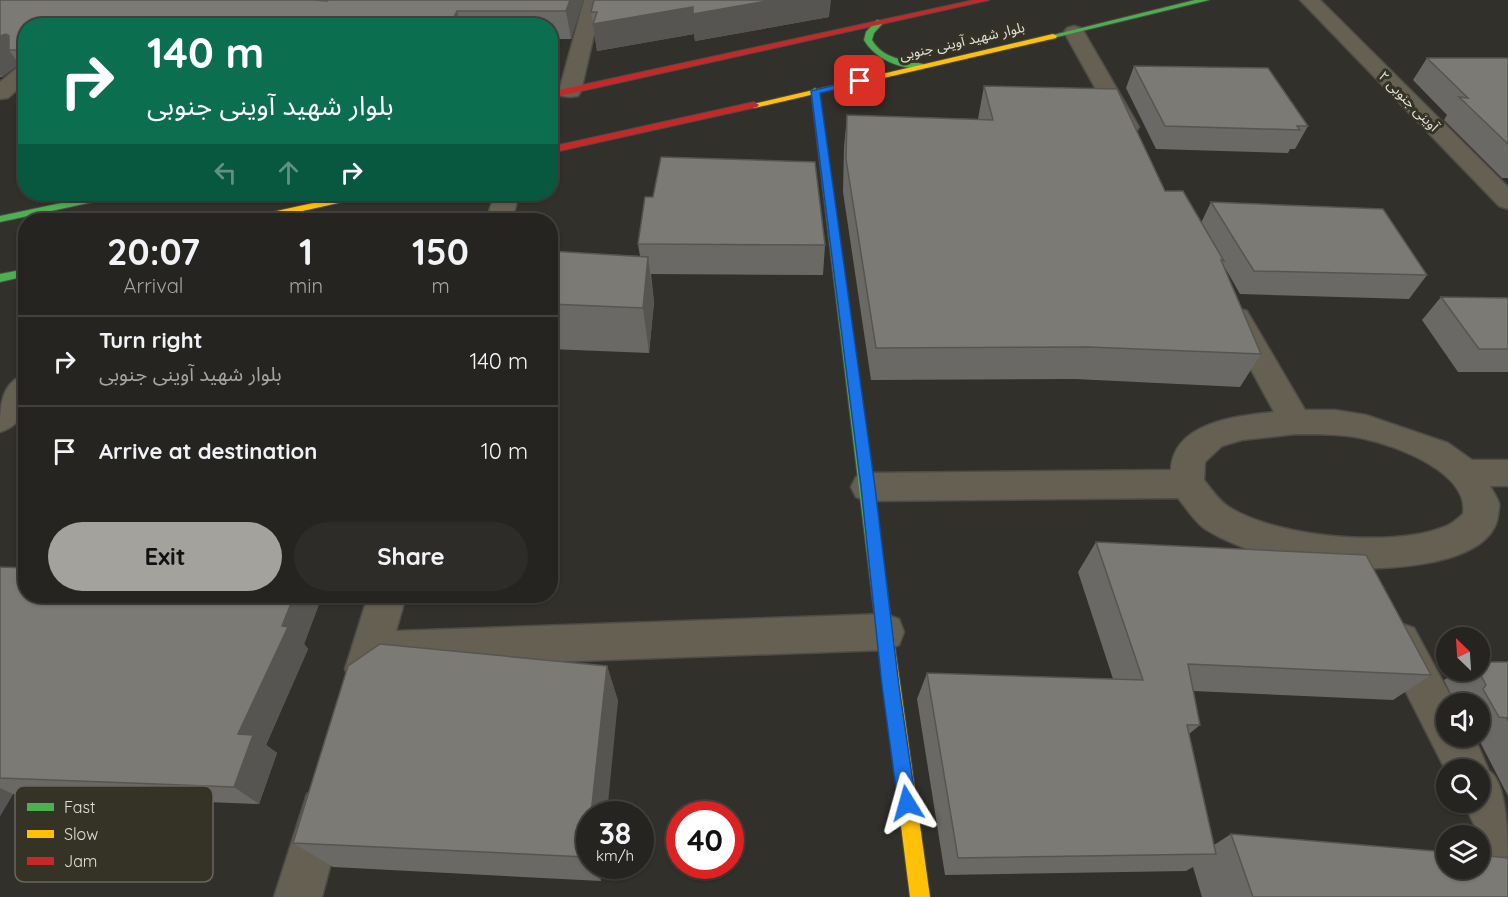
<!DOCTYPE html>
<html lang="en">
<head>
<meta charset="utf-8">
<style>
  :root { --surface:#262420; --page:#2e2c29; --text:#f1f3f6; --muted:#a4a4a5; --line:#42413e; --accent:#a4a29c }
  body { margin:0; font-family:Quicksand,"Noto Sans Arabic",sans-serif; background:var(--page); color:var(--text); height:100vh; display:flex; flex-direction:column; font-size:22px; white-space:nowrap }
  * { box-sizing:border-box; margin:0 }
  p { font-size:20px; color:var(--muted) }
  .icon { flex:none; width:33px; height:33px; fill:none; stroke:currentColor; stroke-width:2; stroke-linecap:round; stroke-linejoin:round }
  .map { position:relative; flex:1; overflow:hidden }
  .drawer { position:absolute; left:18px; top:213px; width:540px; height:390px; display:flex; flex-direction:column; background:var(--surface); border-radius:24px; box-shadow:0 2px 4px #0004,0 0 0 2px var(--line) }
  .drawer>* { flex:none }
  .top-card { position:absolute; left:18px; top:18px; width:540px; height:183px; border-radius:24px; box-shadow:0 2px 4px #0004,0 0 0 2px var(--line); background:#0b6e4f; color:#fff; overflow:hidden }
  .needle { width:39px; rotate:335deg }
  .buttons { position:absolute; left:1436px; top:627px; display:grid; gap:12px }
  .buttons a { display:grid; place-items:center; width:54px; height:54px; border-radius:50%; background:var(--surface); box-shadow:0 2px 4px #0004,0 0 0 2px var(--line); font-size:30px }
  .speed { position:absolute; left:576px; top:801px; display:flex; gap:12px; font-size:30px; font-weight:700; text-align:center }
  .speed>* { display:grid; place-content:center; width:78px; height:78px; border-radius:50%; background:var(--surface); box-shadow:0 2px 4px #0004,0 0 0 2px var(--line); line-height:1 }
  .speed small { font-size:15px; font-weight:400 }
  .speed .limit { border:9px solid #d22; background:#fff; color:#111 }
  .pin { position:absolute; display:grid; place-items:center; width:51px; height:51px; color:#fff; margin:-26px; border-radius:12px; box-shadow:0 3px 9px #0006 }
  .me { position:absolute; width:66px; margin:-33px; rotate:352deg; stroke-linejoin:round; filter:drop-shadow(0 0 4px #0008) }
  .turn { display:flex; align-items:center; gap:21px; height:126px; padding:0 30px; font-size:27px }
  .turn .icon { width:78px; height:78px; stroke-width:2.5 }
  .turn b { display:block; font-size:42px; line-height:51px }
  .lanes { display:flex; align-items:center; height:57px; padding:0 30px; background:#0003; justify-content:center; gap:30px; direction:ltr }
  .lanes .off { opacity:.35 }
  .eta { display:flex; justify-content:space-evenly; align-items:center; height:102px; text-align:center }
  .eta b { font-size:36px; font-weight:700; line-height:42px }
  .button { display:flex; gap:12px; margin-top:auto; padding:12px 30px }
  .button a { flex:1; height:69px; border-radius:36px; background:var(--accent); color:#111; font-size:24px; font-weight:700; line-height:69px; text-align:center }
  .button a+a { background:var(--page); color:var(--text) }
  ul { padding:0; list-style:none }
  li { display:flex; align-items:center; gap:18px; height:90px; padding:0 30px; border-top:2px solid var(--line) }
  li div { flex:1 }
  li b { display:block; font-size:22px }
  li em { font-style:normal }
  .map>svg:first-child { display:block }
  .lines { fill:none; stroke-linecap:round; stroke-linejoin:round }
  .street-casing { stroke:#4d4b47; stroke-width:3 }
  .fast-casing { stroke:#4d4b47; stroke-width:2 }
  .slow-casing { stroke:#4d4b47; stroke-width:2 }
  .jam-casing { stroke:#4d4b47; stroke-width:2 }
  .street { fill:#656052; fill-rule:evenodd }
  .fast { fill:#4caf50; fill-rule:evenodd }
  .slow { fill:#ffc107; fill-rule:evenodd }
  .jam { fill:#c62828; fill-rule:evenodd }
  .wall { fill:#6b6965 }
  .shaded-wall { fill:#575552 }
  .building { fill:#7c7a75; stroke:#575552; stroke-width:1.5 }
  .route { fill:#1a73e8; stroke:#114b97; stroke-width:1.5 }
  .labels { text-anchor:middle; stroke-width:6; stroke-linejoin:round; paint-order:stroke }
  .far-street-label { font-size:14px; fill:#e2e0d9; stroke:#353226 }
  .key { fill:#353226; stroke:#69665c; stroke-width:1.5 }
  .key-label { font-size:16px; fill:#e2e0d9 }
</style>
</head>
<body>
<div class="map">
<svg width="1508" height="897" viewBox="0 0 1508 897">
  <rect width="100%" height="100%" fill="#32302a"/>
  <g class="lines">
    <defs>
      <g id="street">
        <path d="M584,0H602L581,91L578,96L570,97L562,96L559,91Z"/>
        <path d="M1300,0H1320L1508,187V209L1499,206Z"/>
        <path d="M1074,26L1081,28L1084,32L1139,127L1136,132L1128,134L1120,132L1117,127L1064,32L1067,28Z"/>
        <path d="M26,64V82L8,98L0,99V82L19,66Z"/>
        <path d="M495,194H519L512,220H486Z"/>
        <path d="M1237,308L1247,311L1305,410H1335L1366,415L1448,443L1472,460H1508V486H1490C1493,491 1497,497 1499,503C1500,507 1498,512 1498,516C1490,569 1375,571 1335,567C1292,563 1242,552 1205,529C1194,521 1186,508 1178,498L868,501L856,497L851,487L856,477L868,473L1171,470C1173,422 1237,416 1274,412L1223,318L1227,311ZM1296,434C1319,434 1342,434 1365,439C1397,446 1470,473 1463,514C1457,519 1451,525 1444,527C1393,548 1275,537 1229,507C1219,501 1212,490 1204,480L1205,462L1222,446L1242,440Z"/>
        <path d="M26,374C26,399 29,423 0,432C0,407 0,383 26,374Z"/>
        <path d="M368,596H406L396,631L885,614L899,619L904,632L899,645L885,650L385,668L379,682L365,688L351,682L345,669Z"/>
        <path d="M1400,623L1414,628L1455,704H1446V736H1474L1489,771C1508,782 1508,843 1508,867L1492,860L1463,802H1479V770H1446V771L1380,641L1386,628Z"/>
        <path d="M323,788L339,794L345,810L322,897H274L307,794Z"/>
      </g>
      <g id="fast">
        <path d="M1195,0H1209L1053,38L1049,36Z"/>
        <path d="M877,20L884,22L874,33L872,40C883,59 904,60 923,64V68C901,70 875,59 864,40L866,32Z"/>
        <path d="M815,88L819,91L890,612L888,617L882,619L876,617L874,612L811,91Z"/>
        <path d="M104,194H121L116,197L0,222V216Z"/>
        <path d="M26,269V276L0,282V274Z"/>
      </g>
      <g id="slow">
        <path d="M1053,34L1057,36L1056,38L754,108L749,105Z"/>
        <path d="M354,194H370L365,197L262,220H245L250,217Z"/>
        <path d="M882,605L888,607L890,612L930,897H910L874,612L876,607Z"/>
      </g>
      <g id="jam">
        <path d="M974,0H989L550,98V92Z"/>
        <path d="M754,102L759,105L757,107L550,153V147Z"/>
      </g>
    </defs>
    <use href="#street" class="street-casing"/>
    <use href="#fast" class="fast-casing"/>
    <use href="#slow" class="slow-casing"/>
    <use href="#jam" class="jam-casing"/>
    <use href="#street" class="street"/>
    <use href="#fast" class="fast"/>
    <use href="#slow" class="slow"/>
    <use href="#jam" class="jam"/>
  </g>
  <g class="wall">
    <path d="M0,0H583L571,39H550V26H26V74L19,64L2,77H0Z"/>
    <path d="M591,12L829,17L695,41L694,34L597,51Z"/>
    <path d="M1427,58H1508V178H1502L1444,120L1447,115L1413,80Z"/>
    <path d="M1134,66L1308,126L1295,149H1290L1288,153L1156,149L1126,88Z"/>
    <path d="M984,86L1165,191L1201,223L1211,202L1427,275L1409,299L1240,294L1224,266L1261,354L1240,387L1075,379L871,380L843,192L844,147L847,115L978,119Z"/>
    <path d="M653,197L825,245L823,275L651,274L654,302L649,353L550,349V251L640,256L638,244Z"/>
    <path d="M1441,297L1508,298V372H1458L1422,320Z"/>
    <path d="M1096,542L1431,675L1393,700L1193,691L1200,725L1189,734L1214,845L1231,834L1508,897H1202L1193,867L1186,871L945,875L917,699L927,673L1113,679L1078,572Z"/>
    <path d="M0,567L26,596H322L304,644L308,649L266,745L277,753L259,804L13,794L0,816Z"/>
    <path d="M1508,662V796L1477,736H1479V704H1456L1444,680L1459,670H1479Z"/>
    <path d="M607,666L618,701L590,814V866H602L601,881L333,867L293,843Z"/>
  </g>
  <g class="shaded-wall">
    <path d="M570,0H583L571,39L566,11Z"/>
    <path d="M773,0H831L829,17L695,41L694,34L597,51L593,24L693,7Z"/>
    <path d="M457,11L461,26H449Z"/>
    <path d="M6,34L17,50H9L19,64L2,77L0,75V36Z"/>
    <path d="M648,257L654,302L649,353L643,308Z"/>
    <path d="M294,596H322L304,644L308,649L266,745L277,753L259,804L234,787L238,734Z"/>
    <path d="M607,666L618,701L607,814H591Z"/>
    <path d="M0,788L13,794L0,816Z"/>
    <path d="M590,828V862L586,857Z"/>
    <path d="M591,866H602L601,881Z"/>
  </g>
  <g class="building">
    <path d="M0,0H314L327,1L328,0H570L566,11H457L449,26H26V50H9V36L6,34L0,36Z"/>
    <path d="M594,0H773L693,14V7L593,24L597,12H591Z"/>
    <path d="M1427,58H1508V144L1459,97L1468,98Z"/>
    <path d="M1134,66L1268,68L1308,126H1297L1300,130L1165,126Z"/>
    <path d="M984,86L1117,89L1165,191H1183L1224,261L1221,260L1261,354L1089,347L876,348L846,159L847,115L993,120Z"/>
    <path d="M661,157L815,162L825,245L638,244L645,197H653Z"/>
    <path d="M1211,202L1383,209L1427,275L1254,271Z"/>
    <path d="M550,251L648,257L643,308L550,304Z"/>
    <path d="M1441,297L1508,298V349H1479Z"/>
    <path d="M1096,542L1366,555L1431,675L1188,664L1200,725H1187L1216,854L958,858L927,673L1143,680Z"/>
    <path d="M0,567L26,568V596H294L282,626L288,627L238,734L253,735L234,787L0,778Z"/>
    <path d="M380,644L607,666L591,814H590V828L586,857L293,843L348,666Z"/>
    <path d="M1479,662H1508V721L1507,718L1499,717L1483,689L1486,685L1478,670H1479Z"/>
    <path d="M1231,834L1446,852V868H1479V855L1508,858V897H1253Z"/>
  </g>
  <path class="route" d="M860,79H863V83L820,93L875,487L899,686L916,803L913,810L907,812L900,810L898,803L882,686L861,487L811,91Z"/>
  <g class="labels">
    <g class="far-street-label">
      <text transform="translate(962 41) rotate(-13)" y="5">بلوار شهید آوینی جنوبی</text>
      <text transform="translate(1409 101) rotate(45)" y="5">آوینی جنوبی ۲</text>
    </g>
  </g>
  <rect x="15" y="786" width="198" height="96" rx="9" class="key"/>
  <rect x="27" y="803" width="27" height="8" fill="#4caf50"/>
  <rect x="27" y="830" width="27" height="8" fill="#ffc107"/>
  <rect x="27" y="857" width="27" height="8" fill="#c62828"/>
  <g class="key-label">
    <text x="64" y="813">Fast</text>
    <text x="64" y="840">Slow</text>
    <text x="64" y="867">Jam</text>
  </g>
</svg>
<div class="buttons">
<a><svg class="needle" viewBox="-14 -14 28 28"><path d="M0-13l5 13h-10z" fill="#e53935"/><path d="M0 13l5-13h-10z" fill="#a4a4a5"/></svg></a>
<a><svg class="icon" aria-label="sound" viewBox="0 0 24 24"><path d="M4 9h4l5-4v14l-5-4H4zM17 9q2 3 0 6"/></svg></a>
<a><svg class="icon" aria-label="search" viewBox="0 0 24 24"><circle cx="10" cy="10" r="6"/><path d="M15 15l6 6"/></svg></a>
<a><svg class="icon" aria-label="layers" viewBox="0 0 24 24"><path d="M12 4l9 5-9 5-9-5zM3 14l9 5 9-5"/></svg></a>
</div>
<div class="speed"><div>38<small>km/h</small></div><div class="limit">40</div></div>
<div class="pin" style="left:860px;top:81px;background:#d93025"><svg class="icon" aria-label="arrive" viewBox="0 0 24 24"><path d="M6 21V4h12l-3 4 3 4H6"/></svg></div>
<svg class="me" style="left:907px;top:803px" viewBox="-20 -20 40 40"><path d="M0-17L14 15 0 8-14 15z" fill="#1a73e8" stroke="#fff" stroke-width="4"/></svg>
<div class="top-card">
<div class="turn"><svg class="icon" aria-label="right" viewBox="0 0 24 24"><path d="M7 20v-9h11M14 6l5 5-5 5"/></svg><div><b>140 m</b>بلوار شهید آوینی جنوبی</div></div>
<div class="lanes"><svg class="icon off" aria-label="left" viewBox="0 0 24 24"><path d="M17 20v-9H6M10 6l-5 5 5 5"/></svg><svg class="icon off" aria-label="ahead" viewBox="0 0 24 24"><path d="M12 20V5M6 11l6-6 6 6"/></svg><svg class="icon" aria-label="right" viewBox="0 0 24 24"><path d="M7 20v-9h11M14 6l5 5-5 5"/></svg></div>
</div>
<section class="drawer">
<div class="eta">
<div><b>20:07</b><p>Arrival</p></div>
<div><b>1</b><p>min</p></div>
<div><b>150</b><p>m</p></div>
</div>
<ul>
<li><svg class="icon" aria-label="right" viewBox="0 0 24 24"><path d="M7 20v-9h11M14 6l5 5-5 5"/></svg><div><b>Turn right</b><p>بلوار شهید آوینی جنوبی</p></div><em>140 m</em></li>
<li><svg class="icon" aria-label="arrive" viewBox="0 0 24 24"><path d="M6 21V4h12l-3 4 3 4H6"/></svg><div><b>Arrive at destination</b></div><em>10 m</em></li>
</ul>
<div class="button"><a>Exit</a><a>Share</a></div>
</section>
</div>
</body>
</html>
